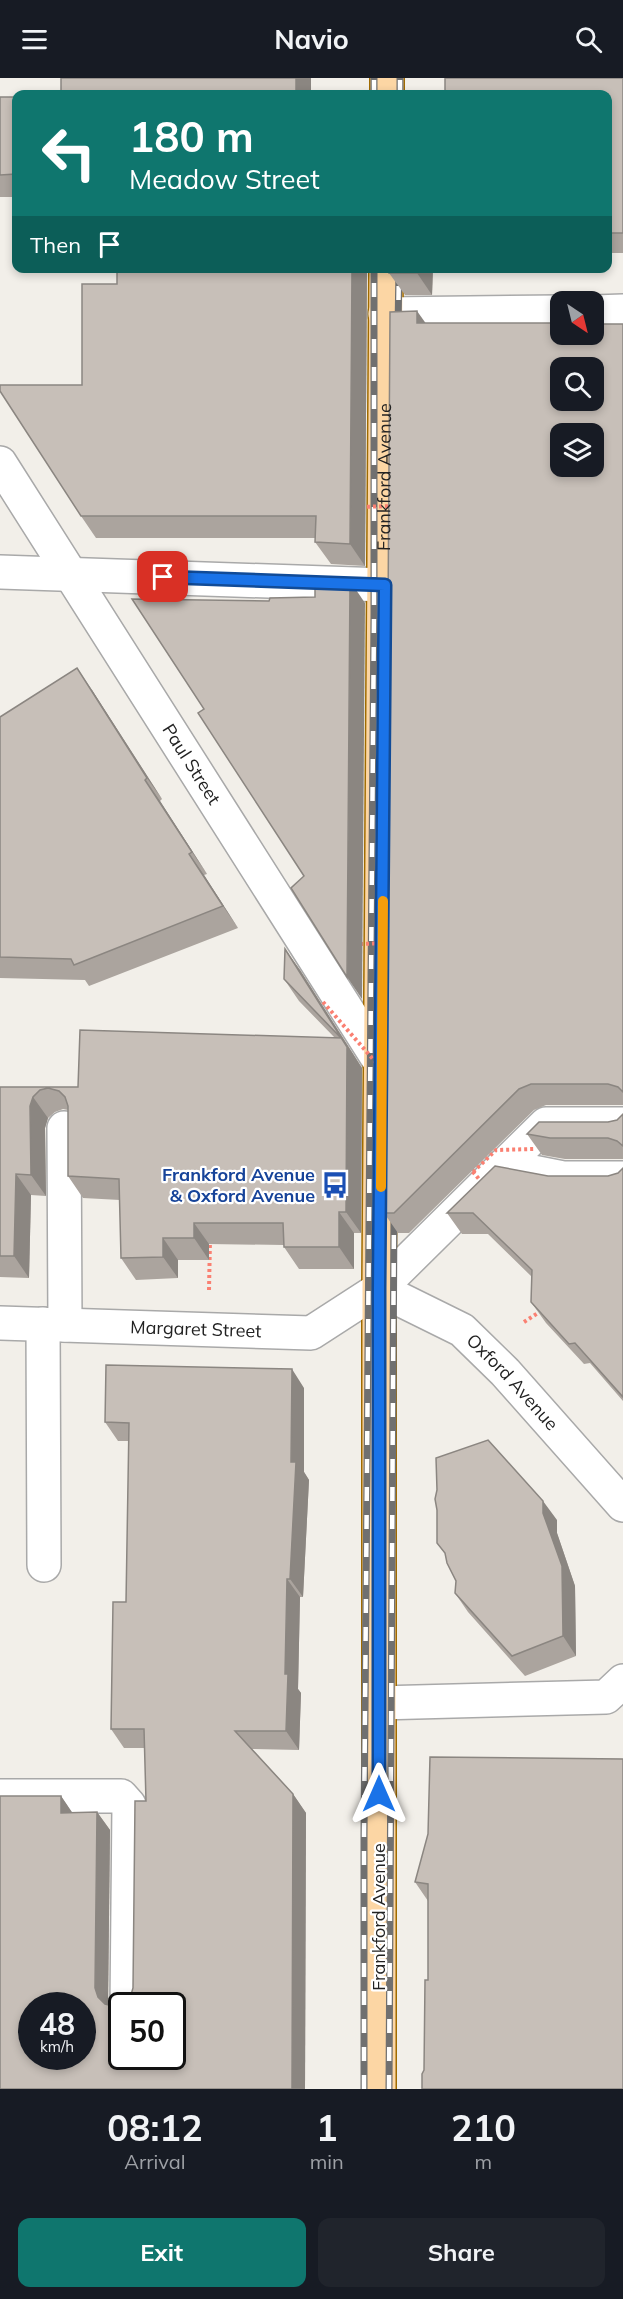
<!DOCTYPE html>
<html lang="en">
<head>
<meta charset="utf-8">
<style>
  :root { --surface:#171b24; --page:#20242c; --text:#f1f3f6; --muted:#9ea1a6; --accent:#0f766e }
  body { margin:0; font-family:Mulish,sans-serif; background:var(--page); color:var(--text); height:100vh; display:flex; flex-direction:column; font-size:22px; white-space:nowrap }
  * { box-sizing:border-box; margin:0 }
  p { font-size:20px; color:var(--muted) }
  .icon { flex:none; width:33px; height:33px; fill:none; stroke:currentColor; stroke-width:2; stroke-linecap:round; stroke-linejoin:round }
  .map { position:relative; height:2011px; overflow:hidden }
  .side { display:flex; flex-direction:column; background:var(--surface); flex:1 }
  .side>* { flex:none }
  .banner { position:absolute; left:12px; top:12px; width:600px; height:183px; border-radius:12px; box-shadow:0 3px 9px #0003; background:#0f766e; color:#fff; overflow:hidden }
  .needle { width:39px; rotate:145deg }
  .tools { position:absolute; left:550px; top:213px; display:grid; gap:12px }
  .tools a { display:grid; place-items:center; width:54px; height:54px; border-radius:12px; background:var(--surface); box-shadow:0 3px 9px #0003; font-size:30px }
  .speed { position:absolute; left:18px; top:1914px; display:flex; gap:12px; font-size:30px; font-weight:700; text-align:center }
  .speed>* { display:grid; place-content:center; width:78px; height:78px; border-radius:50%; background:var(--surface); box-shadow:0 3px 9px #0003; line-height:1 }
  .speed small { font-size:15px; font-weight:400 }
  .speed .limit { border:3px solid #111; border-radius:9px; background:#fff; color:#111 }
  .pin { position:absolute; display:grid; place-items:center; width:51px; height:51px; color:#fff; margin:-26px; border-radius:12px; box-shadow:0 3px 9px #0006 }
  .me { position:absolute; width:66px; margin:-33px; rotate:0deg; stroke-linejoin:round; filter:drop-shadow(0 0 4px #0008) }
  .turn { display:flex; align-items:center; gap:21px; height:126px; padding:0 18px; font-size:27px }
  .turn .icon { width:78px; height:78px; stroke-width:2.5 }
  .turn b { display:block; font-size:42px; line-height:51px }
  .then { display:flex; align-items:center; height:57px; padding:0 18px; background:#0003; gap:12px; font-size:22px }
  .eta { display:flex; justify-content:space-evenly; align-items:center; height:102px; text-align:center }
  .eta b { font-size:36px; font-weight:700; line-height:42px }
  .cta { display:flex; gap:12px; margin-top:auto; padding:12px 18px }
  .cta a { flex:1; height:69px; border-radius:12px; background:var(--accent); color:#fff; font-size:24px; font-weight:700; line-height:69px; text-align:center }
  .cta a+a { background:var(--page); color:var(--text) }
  header { display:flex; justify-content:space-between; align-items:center; height:78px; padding:0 18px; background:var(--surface); font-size:27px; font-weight:700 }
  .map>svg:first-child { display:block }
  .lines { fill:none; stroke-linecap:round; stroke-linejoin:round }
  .minor-casing { stroke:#a9a9a9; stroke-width:36 }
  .major-casing { stroke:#a06b00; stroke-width:36 }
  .path { stroke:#fa8072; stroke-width:4; stroke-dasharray:3 3; stroke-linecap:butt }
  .minor { stroke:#fff; stroke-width:33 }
  .major { stroke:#fcd6a4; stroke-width:33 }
  .rail-casing { stroke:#707070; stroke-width:7 }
  .rail { stroke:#fff; stroke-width:4.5; stroke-dasharray:14; stroke-linecap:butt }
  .path-bridge { stroke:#fa8072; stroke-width:4; stroke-dasharray:3 3; stroke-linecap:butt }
  .wall { fill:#aba49e }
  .shaded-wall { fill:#8b8681 }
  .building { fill:#c7bfb8; stroke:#8b8681; stroke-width:1.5; fill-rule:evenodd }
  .route-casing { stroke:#114b97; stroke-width:15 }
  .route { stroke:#1a73e8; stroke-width:10 }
  .slow { stroke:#f59e0b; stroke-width:10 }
  .labels { text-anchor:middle; stroke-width:4.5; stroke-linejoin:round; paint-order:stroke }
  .street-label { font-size:18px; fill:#222; stroke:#fff }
  .transit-label { font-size:18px; font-weight:bold; fill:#164399; stroke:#fff; text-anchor:end }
</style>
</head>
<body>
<header><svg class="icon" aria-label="menu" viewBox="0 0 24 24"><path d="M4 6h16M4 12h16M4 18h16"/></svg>Navio<svg class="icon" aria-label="search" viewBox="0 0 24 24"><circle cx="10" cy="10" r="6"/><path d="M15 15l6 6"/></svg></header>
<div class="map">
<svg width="623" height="2011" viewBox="0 0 623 2011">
  <rect width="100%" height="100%" fill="#f2efe9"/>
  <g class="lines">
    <defs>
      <g id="minor">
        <path d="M594,234L623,233"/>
        <path d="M385,236L561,234"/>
        <path id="s1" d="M0,385L382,987"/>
        <path d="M0,494L385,507"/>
        <path d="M64,1050L65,1247"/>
        <path d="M503,1088L563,1100H623"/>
        <path id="s2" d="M379,1211L462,1252L505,1294L623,1427"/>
        <path id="s3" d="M0,1245L311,1255L379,1211L546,1046H623"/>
        <path d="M43,1246L44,1487"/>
        <path d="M379,1625L606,1619L623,1603"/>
        <path d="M0,1718H121L129,1727L127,1928"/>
      </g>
      <g id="major">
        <path d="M387,16V0"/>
        <path id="s4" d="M379,2011V1211L386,190"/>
      </g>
    </defs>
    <use href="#minor" class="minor-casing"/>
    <use href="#major" class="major-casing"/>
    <g class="path">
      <path d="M209,1212L210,1162"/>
      <path d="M524,1244L541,1233"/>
    </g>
    <use href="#minor" class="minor"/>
    <use href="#major" class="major"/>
    <defs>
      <g id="rail">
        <path d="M374,16V0"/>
        <path d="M400,16V0"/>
        <path d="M398,250L399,190"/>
        <path d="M364,2011V1757L374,536V190"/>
        <path d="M389,2011L394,1132"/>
      </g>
    </defs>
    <use href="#rail" class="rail-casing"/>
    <use href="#rail" class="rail"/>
    <g class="path-bridge">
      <path d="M361,429L392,428"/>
      <path d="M360,866L389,865"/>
      <path d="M323,924L386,996"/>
      <path d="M469,1089L483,1106"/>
      <path d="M473,1094L496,1072L535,1071"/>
    </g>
  </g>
  <g class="wall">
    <path d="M623,0V175H608V16Z"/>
    <rect x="0" y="19" width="16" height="100"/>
    <path d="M367,190L365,488L331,486L315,464V460H96L81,438L82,307L117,206Z"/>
    <path d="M389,190H433L432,217H405L389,195Z"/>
    <path d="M426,245L623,246V1027H546L534,1032L409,1155H398L384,1135Z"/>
    <path d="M92,612L162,721L160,723L207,796L204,797L238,850L89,908L85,902L0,900V639Z"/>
    <path d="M285,871L300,892L362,990L361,1155H354V1191H299L284,1169V1167L209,1166V1182H178V1200L136,1202L121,1180L120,1122L83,1120L68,1098V1032L63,1031L55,1034L48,1040L45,1050L46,1118L31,1117L29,1200L0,1199V1009H78L335,960L299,923L284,901Z"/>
    <path d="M623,1036V1081H565L542,1077L527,1056L608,1044L617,1042Z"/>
    <path d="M623,1090V1323L590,1285L584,1286L546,1245L531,1224L532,1199L488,1156H462L447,1135L548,1098H608L618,1095Z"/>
    <path d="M304,1310V1394L309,1402L303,1519H300L298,1611L301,1615L299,1672L252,1671L293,1716L306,1735L305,2011H0L61,1718L72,1735L97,1734L110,1752L108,1927L113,1928L123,1926L130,1920L133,1910L146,1723L145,1670H124L111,1651L126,1524L129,1363H118L105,1344Z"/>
    <path d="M557,1442V1455L575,1508L576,1578L525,1598L468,1534L455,1515L456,1503L446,1477L437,1465Z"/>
    <path d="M623,1681L424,1992L428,1902V1823L415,1804Z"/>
  </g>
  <g class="shaded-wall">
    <rect x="296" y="0" width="15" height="16"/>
    <path d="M352,190H367L365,488L350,466Z"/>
    <path d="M417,190H433L432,217L417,195Z"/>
    <path d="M417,233L432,254L417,245Z"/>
    <path d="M350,503L365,525L362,921L347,899Z"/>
    <path d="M77,590L92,612L162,721L147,700Z"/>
    <path d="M145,702L160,723L207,796L192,774Z"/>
    <path d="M189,776L204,797L238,850L223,828Z"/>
    <path d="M285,871L300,892L362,990L361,1155L346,1134L347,969Z"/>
    <path d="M33,1019L48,1040L45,1050L46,1118L31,1097L30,1028Z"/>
    <path d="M16,1096L31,1117L29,1200L14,1178Z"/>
    <path d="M339,1134L354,1155V1191L339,1169Z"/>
    <path d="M194,1145L209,1166V1182L194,1160Z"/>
    <path d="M163,1160L178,1182V1200L163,1179Z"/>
    <path d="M292,1291L304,1310V1394L309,1402L303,1519L290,1501Z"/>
    <path d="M543,1423L557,1442V1455L575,1508L576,1578L563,1558L543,1435Z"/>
    <path d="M287,1501L300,1519L298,1611L301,1615L299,1672L286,1653L285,1596Z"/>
    <path d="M293,1716L306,1735L305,2011H292Z"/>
    <path d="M61,1718L74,1737L61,1735Z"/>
    <path d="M97,1734L110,1752L108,1928L98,1919L95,1910Z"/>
  </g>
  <g class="building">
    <rect x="61" y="0" width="235" height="16"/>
    <path d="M445,0H623V155H608V16H445Z"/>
    <path d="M0,19H16V96L0,97Z"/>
    <path d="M117,190H352L350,466L315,464L316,438H81L0,313V307H82V206H117Z"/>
    <rect x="389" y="190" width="28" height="5"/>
    <path d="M417,233V245H561V256H594V246H623V1014L618,1009L608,1006H531L519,1011L394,1135H384L390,234ZM561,290H594V322H561ZM561,356H594V388H561Z"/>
    <path d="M315,502L350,503L347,899L291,810L304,798L198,635L204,631L132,521L269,523L270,520L315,519Z"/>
    <path d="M77,590L147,700L145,702L192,774L189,776L223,828L74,887L71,881L0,879V639Z"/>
    <path d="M285,871L347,969L346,1134H339V1169H284L283,1145H194V1160H163V1179L121,1180L119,1101L68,1098V1028L65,1019L59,1013L48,1010L40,1012L33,1019L30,1028L31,1097L16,1096L14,1178H0V1009H78L80,952L341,960L284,901Z"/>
    <path d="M623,1036V1068L617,1063L608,1060H550L527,1056L539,1044H608L617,1042Z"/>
    <path d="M495,1088L548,1098H608L618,1095L623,1090V1319L575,1265L569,1266L531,1224L532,1192L473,1135H447Z"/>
    <path d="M106,1287L292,1291L291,1384H296L290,1501H287L285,1596H288L286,1653H235L293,1716L292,2011H0V1718H61V1735L97,1734L95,1910L98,1919L105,1926L113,1928L123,1926L130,1920L133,1910L135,1723H146L144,1651H111L113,1524H126L129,1345L105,1344ZM32,1928H82V1978H32ZM122,1928H172V1978H122Z"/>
    <path d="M488,1362L543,1423V1435L562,1488L563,1558L512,1578L455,1515L456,1503L447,1485L445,1475L437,1465V1432L435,1421L437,1412L436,1380Z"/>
    <path d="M430,1679L623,1681V2011H422V1996L424,1992L425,1902H428V1806L415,1804L428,1756Z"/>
  </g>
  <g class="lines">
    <defs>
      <path id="route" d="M163,499L385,507L379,1210V1716"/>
    </defs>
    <use href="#route" class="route-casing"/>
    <use href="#route" class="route"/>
    <path class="slow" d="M381,1109L383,823"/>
  </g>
  <defs>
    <symbol id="bus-bare" viewBox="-9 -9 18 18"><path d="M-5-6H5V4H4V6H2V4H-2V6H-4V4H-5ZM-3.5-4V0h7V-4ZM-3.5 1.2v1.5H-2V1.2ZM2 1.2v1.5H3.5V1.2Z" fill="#1a4fb4" stroke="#fff" stroke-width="2.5" paint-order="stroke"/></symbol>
  </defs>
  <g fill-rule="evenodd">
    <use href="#bus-bare" x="316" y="1088" width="38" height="38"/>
  </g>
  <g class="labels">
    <g class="street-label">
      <text dy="6" stroke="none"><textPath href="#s4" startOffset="1612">Frankford Avenue</textPath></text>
      <text dy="6" stroke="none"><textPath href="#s1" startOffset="357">Paul Street</textPath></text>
      <text dy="6" stroke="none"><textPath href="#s3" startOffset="196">Margaret Street</textPath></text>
      <text dy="6" stroke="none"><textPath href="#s2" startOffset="165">Oxford Avenue</textPath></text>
      <text transform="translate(379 1839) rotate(-90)" y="6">Frankford Avenue</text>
    </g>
    <g class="transit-label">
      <text x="315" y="1103">Frankford Avenue<tspan x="315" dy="21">&amp; Oxford Avenue</tspan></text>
    </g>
  </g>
</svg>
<div class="tools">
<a><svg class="needle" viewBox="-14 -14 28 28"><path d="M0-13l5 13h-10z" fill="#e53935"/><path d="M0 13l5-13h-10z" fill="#9ea1a6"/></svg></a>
<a><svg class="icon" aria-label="search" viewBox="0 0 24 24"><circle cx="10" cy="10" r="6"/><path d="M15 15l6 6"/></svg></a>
<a><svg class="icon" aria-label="layers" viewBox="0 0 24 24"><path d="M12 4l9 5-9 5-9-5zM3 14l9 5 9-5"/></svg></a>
</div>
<div class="speed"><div>48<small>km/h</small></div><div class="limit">50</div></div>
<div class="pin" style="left:163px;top:499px;background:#d93025"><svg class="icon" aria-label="arrive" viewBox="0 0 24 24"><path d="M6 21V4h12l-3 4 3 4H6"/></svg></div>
<svg class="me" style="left:379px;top:1716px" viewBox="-20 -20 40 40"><path d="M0-17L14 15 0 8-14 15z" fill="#1a73e8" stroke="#fff" stroke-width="4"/></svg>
<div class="banner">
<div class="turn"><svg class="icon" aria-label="left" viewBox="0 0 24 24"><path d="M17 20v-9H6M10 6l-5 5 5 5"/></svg><div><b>180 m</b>Meadow Street</div></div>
<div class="then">Then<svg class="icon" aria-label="arrive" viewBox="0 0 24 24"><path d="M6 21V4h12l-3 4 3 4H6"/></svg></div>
</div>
</div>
<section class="side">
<div class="eta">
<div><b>08:12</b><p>Arrival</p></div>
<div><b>1</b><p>min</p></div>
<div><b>210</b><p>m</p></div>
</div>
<div class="cta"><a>Exit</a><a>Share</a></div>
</section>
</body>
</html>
